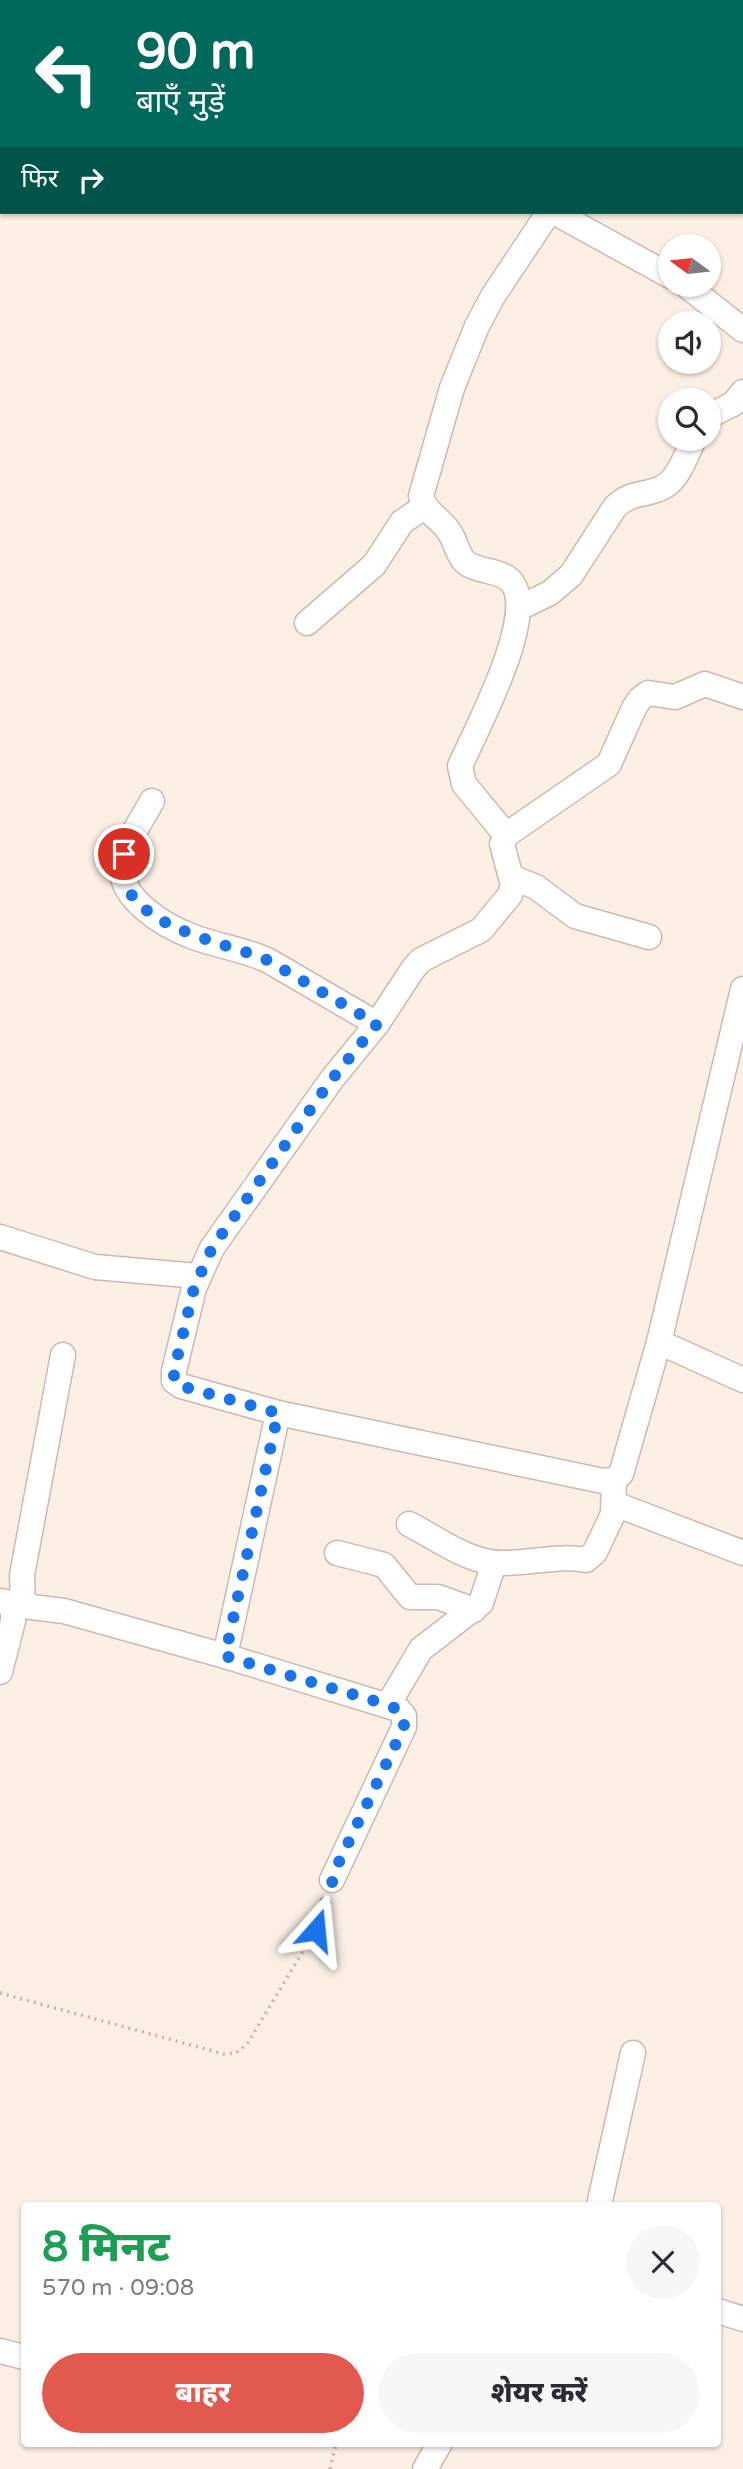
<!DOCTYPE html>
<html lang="hi">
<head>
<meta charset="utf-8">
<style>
  :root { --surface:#fff; --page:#f7f7f7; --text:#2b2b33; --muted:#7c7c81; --accent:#e2594e }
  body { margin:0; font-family:"Varela Round","Noto Sans Devanagari",sans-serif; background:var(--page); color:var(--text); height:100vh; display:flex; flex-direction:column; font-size:26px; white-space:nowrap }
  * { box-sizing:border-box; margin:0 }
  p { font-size:23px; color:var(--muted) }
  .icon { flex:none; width:38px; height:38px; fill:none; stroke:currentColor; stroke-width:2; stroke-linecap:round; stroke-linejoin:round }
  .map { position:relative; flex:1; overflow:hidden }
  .details { position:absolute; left:21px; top:2202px; width:700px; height:245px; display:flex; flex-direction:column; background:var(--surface); border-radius:7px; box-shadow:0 2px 5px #0004 }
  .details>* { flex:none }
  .guide { position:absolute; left:0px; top:0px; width:744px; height:214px; box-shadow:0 2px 5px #0004; background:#00695c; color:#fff; overflow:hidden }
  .needle { width:46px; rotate:285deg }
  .tools { position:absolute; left:658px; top:234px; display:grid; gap:14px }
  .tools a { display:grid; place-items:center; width:63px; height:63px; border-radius:50%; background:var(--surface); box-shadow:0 2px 5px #0004; font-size:35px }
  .pin { position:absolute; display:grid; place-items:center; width:60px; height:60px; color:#fff; margin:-30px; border:4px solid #fff; border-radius:50%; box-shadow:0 2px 7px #0007 }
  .me { position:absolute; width:77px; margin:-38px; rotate:18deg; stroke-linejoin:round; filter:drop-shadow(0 0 5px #0008) }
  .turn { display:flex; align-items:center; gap:24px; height:147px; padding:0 21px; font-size:32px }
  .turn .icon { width:91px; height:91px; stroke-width:2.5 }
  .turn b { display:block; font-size:49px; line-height:60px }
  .then { display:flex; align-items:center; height:66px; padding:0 21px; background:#0003; gap:14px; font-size:26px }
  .round { display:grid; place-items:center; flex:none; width:74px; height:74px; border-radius:37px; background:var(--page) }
  .head { display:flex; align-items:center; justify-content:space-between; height:119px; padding:0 21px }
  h1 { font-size:42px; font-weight:800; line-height:52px; color:#1e9e55 }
  .button { display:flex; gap:14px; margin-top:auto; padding:14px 21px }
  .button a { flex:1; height:80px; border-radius:42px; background:var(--accent); color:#fff; font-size:28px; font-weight:800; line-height:80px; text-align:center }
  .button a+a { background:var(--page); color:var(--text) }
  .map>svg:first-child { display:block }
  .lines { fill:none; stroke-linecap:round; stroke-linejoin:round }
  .minor-casing { stroke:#cfb8af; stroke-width:27 }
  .path { stroke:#d5ada1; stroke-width:3.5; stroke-dasharray:2 5; stroke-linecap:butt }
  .minor { stroke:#fff; stroke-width:24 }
  .route { stroke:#1a73e8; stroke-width:12; stroke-dasharray:0 21.6 }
</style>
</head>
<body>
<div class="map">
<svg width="743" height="2469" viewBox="0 0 743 2469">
  <rect width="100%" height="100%" fill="#fcf0e5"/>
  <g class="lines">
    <defs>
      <g id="minor">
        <path d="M161,0L164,2"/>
        <path d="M589,0V2"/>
        <path d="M711,0L719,2"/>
        <path d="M742,9H743"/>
        <path d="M742,138L743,139"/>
        <path d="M554,212L670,276"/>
        <path d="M686,285L743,330"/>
        <path d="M709,416L733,404L743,392"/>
        <path d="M519,608L550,593L571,575L615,507C632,490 647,497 665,486C679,478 687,453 694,439"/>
        <path d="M307,623L374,565L402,522L424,507"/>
        <path d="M743,697L705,684L675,697L648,693L640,699L634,708L609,764L506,835L502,844L513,885L510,895L481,930L421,960L413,969L377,1024L332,1079L212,1248L194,1288L174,1371V1381L181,1386L278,1413L603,1481L614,1480L621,1474L659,1342L743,989"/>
        <path d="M152,801C142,820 124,844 122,866C119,899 165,926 191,936C216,946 244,949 269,961L377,1024"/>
        <path d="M506,835L464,784L460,766C476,730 536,618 513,584C504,569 478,573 465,562C457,554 456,542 450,533C441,518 426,514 421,496L452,388L477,326L493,296L549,212"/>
        <path d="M511,877L536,887L575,916L649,937"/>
        <path d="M0,1237L95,1267L198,1276"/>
        <path d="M659,1342L743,1380"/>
        <path d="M615,1504L743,1553"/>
        <path d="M409,1524C438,1539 470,1564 504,1563C532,1563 558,1555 586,1560L595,1552L613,1514L614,1480"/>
        <path d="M337,1553L384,1565L410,1597H438L474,1610"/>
        <path d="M23,1606L22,1575L63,1355"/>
        <path d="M13,1609L23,1606L64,1611L225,1656L398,1709L404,1716V1727L332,1880"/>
        <path d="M225,1656L278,1413"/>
        <path d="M0,1672L13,1621V1609L9,1603L1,1601"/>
        <path d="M388,1705L421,1649L481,1603L494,1563"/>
        <path d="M599,2205L633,2053"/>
        <path d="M718,2311L743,2319"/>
        <path d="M0,2351L24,2357"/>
        <path d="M425,2469L440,2443"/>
      </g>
    </defs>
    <use href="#minor" class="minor-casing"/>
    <g class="path">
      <path d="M0,1993L224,2054L236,2053L247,2044L308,1943L316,1930L326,1898"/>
      <path d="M330,2469L336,2443"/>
    </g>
    <use href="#minor" class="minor"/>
  </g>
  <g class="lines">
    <path class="route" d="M124,854C109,926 224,940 269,961L377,1024L332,1079L212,1248L194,1288L174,1371V1381L181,1386L278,1413L225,1656L388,1705C400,1710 404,1714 404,1727L339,1862L316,1930"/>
  </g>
</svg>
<div class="tools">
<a><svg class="needle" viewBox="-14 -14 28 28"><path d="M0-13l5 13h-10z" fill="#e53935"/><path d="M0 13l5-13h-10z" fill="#7c7c81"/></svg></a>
<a><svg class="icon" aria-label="sound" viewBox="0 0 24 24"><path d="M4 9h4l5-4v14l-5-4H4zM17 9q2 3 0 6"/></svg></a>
<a><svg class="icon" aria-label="search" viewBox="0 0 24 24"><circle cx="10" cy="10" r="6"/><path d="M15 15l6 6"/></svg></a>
</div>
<div class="pin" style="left:124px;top:854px;background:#d93025"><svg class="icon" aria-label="arrive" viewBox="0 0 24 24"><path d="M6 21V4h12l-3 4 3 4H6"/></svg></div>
<svg class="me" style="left:316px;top:1930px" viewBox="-20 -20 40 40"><path d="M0-17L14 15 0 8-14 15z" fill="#1a73e8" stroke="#fff" stroke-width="4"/></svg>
<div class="guide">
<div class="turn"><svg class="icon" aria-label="left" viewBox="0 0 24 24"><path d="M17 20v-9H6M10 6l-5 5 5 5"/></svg><div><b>90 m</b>बाएँ मुड़ें</div></div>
<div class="then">फिर<svg class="icon" aria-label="right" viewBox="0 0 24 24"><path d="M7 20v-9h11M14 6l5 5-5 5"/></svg></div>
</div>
<section class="details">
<div class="head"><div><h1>8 मिनट</h1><p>570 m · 09:08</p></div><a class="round"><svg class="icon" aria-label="close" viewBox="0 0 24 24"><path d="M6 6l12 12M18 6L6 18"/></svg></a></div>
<div class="button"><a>बाहर</a><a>शेयर करें</a></div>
</section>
</div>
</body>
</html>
